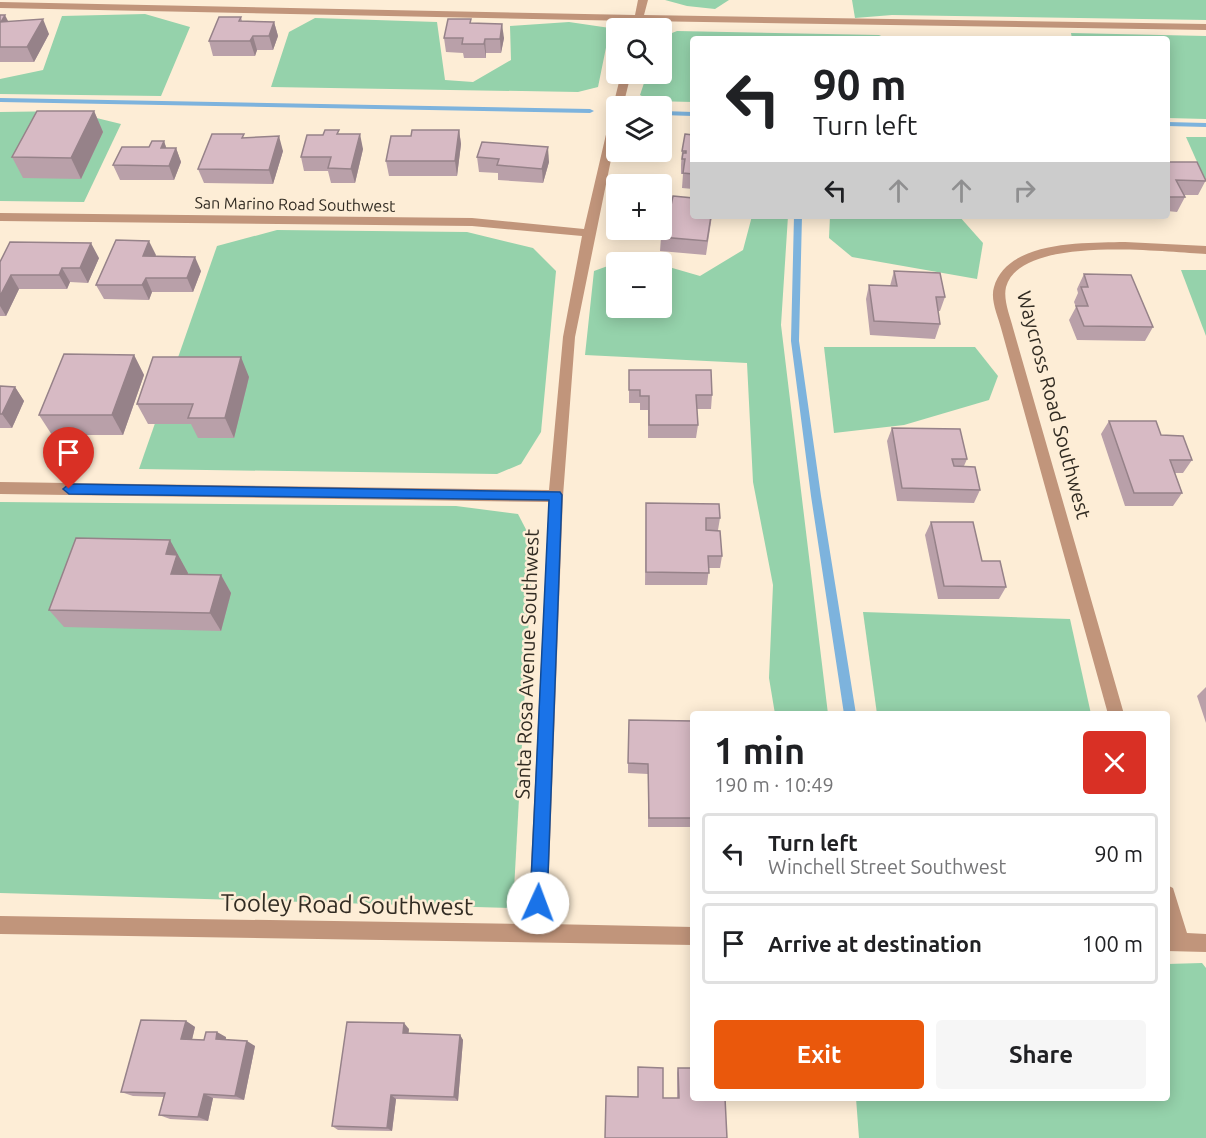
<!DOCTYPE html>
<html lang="en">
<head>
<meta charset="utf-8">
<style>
  :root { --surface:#fff; --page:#f6f6f6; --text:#202124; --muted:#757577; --line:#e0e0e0; --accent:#ea580c }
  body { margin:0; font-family:Ubuntu,sans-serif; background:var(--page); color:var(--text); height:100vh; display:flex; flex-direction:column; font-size:22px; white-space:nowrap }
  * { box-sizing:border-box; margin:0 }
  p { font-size:20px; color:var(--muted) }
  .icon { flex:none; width:33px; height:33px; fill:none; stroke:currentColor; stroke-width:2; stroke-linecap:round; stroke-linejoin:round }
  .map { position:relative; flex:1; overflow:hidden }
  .panel { position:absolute; left:690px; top:711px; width:480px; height:390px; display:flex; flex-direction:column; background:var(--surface); border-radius:6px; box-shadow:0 3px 15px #0003 }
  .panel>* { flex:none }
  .banner { position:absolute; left:690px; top:36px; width:480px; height:183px; border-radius:6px; box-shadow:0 3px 15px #0003; background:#fff; color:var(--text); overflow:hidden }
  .tools { position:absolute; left:606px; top:18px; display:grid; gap:12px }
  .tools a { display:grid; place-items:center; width:66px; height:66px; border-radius:6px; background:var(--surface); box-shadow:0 3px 15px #0003; font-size:30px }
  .pin { position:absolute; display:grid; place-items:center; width:51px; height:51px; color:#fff; margin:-62px -26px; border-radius:50% 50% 50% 0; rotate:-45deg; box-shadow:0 0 6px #0007 }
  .pin .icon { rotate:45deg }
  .me { position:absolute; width:66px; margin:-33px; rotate:2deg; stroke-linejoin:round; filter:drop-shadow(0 0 4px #0008) }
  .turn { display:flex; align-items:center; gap:21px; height:126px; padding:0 24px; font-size:27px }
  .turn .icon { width:78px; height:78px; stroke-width:2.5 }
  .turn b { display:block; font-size:42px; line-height:51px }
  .lanes { display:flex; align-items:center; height:57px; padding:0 24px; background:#0003; justify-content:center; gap:30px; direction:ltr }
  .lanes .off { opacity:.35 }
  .round { display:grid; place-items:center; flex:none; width:63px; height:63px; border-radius:6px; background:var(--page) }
  .summary { display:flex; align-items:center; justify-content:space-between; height:102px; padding:0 24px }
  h1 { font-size:36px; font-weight:700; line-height:45px }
  .action { display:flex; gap:12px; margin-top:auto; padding:12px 24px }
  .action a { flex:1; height:69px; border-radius:6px; background:var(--accent); color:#fff; font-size:24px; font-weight:700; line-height:69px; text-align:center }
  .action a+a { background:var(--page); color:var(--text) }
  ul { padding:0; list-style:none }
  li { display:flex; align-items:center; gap:18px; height:81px; margin:0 12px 9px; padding:0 12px; border:3px solid var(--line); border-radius:6px }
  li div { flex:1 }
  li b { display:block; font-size:22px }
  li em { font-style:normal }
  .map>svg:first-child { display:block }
  .forest { fill:#95d2ab }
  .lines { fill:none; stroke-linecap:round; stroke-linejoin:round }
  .stream { fill:#7db3dd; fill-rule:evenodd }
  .minor { fill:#c1957b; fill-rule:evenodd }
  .wall { fill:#b9a0a9 }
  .shaded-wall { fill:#968289 }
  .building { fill:#d7bac4; stroke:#968289; stroke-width:1.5 }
  .route { fill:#1a73e8; stroke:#114b97; stroke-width:1.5 }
  .labels { text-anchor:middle; stroke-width:5; stroke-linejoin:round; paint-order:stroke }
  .far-street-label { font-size:16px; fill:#322c23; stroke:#fdedd6 }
  .street-label { font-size:20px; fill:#322c23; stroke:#fdedd6 }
  .near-street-label { font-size:24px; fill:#322c23; stroke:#fdedd6 }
</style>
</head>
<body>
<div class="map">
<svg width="1206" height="1138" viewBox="0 0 1206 1138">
  <rect width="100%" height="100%" fill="#fdedd6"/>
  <g class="forest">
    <path d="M665,0H729L715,9L687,6Z"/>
    <path d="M852,0H1206V20L892,15L855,18Z"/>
    <path d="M145,14L190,27L161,96L0,94V79L43,70L62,16Z"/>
    <path d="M315,18L437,22L445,80L473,82L511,60L510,26L569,22L610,28L598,87L578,92L271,87L289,32Z"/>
    <path d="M677,31L879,35L888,39H693V102L651,101L640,95L647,74H662V37Z"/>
    <path d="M1071,33L1206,36V119L1167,118V39H1072Z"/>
    <path d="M68,111L121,124L84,202L0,201V112Z"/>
    <path d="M1186,137H1206V182Z"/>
    <path d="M752,216H788L781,325L828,714H775L769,678L773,585L753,482L747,363L585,355L594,271L616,263V308H662V265L700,276L743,250Z"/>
    <path d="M830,216H959L983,243L977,279L852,257L829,238Z"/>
    <path d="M277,230L467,232L533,248L556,271L541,432L521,464L497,474L139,469L217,246Z"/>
    <path d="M1181,270H1206V336Z"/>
    <path d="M824,347H975L998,376L989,400L904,425L834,433Z"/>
    <path d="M0,502L456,506L518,514L533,543L513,908L0,893Z"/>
    <path d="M863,612L1070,619L1091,714H877Z"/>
    <path d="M1202,963L1206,968V1138H859L856,1098H1167V964Z"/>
  </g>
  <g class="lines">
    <g class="stream">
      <path d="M0,98L590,109L594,111L590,113L0,102Z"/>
      <path d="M662,111L693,112V116L662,115Z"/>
      <path d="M1167,122L1206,123V127L1167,126Z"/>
      <path d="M794,216H802L799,341L821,496L856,714H844L811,496L791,341Z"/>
    </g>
    <g class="minor">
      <path d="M638,0H648L644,15L1206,24V30L643,21L640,28H635L632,26L633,21L0,8V2L635,15Z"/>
      <path d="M621,74H631L623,106H616V109L613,106Z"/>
      <path d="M616,110V135L575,337L563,496L547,924L693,927V945L0,934V916L528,924L549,502L0,494V482L549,490L563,337L582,236L472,226L0,221V213L472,218L584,229L611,113Z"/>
      <path d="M1125,242L1206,246V254C1164,252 1021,234 1006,287C1003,300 1010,316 1013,328L1124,714H1108L1001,328C998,316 990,300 994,287C1007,240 1086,243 1125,242Z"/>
      <path d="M1167,885L1173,888L1187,933L1206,934V952L1167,951Z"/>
    </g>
  </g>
  <g class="wall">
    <path d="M0,15L9,22L49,34L34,62H0Z"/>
    <path d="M241,17L242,21L274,22L278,36L273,50H257L255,56H213L209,41Z"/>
    <path d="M472,23L504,38L501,53H486V58H464L463,53L446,52L444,38Z"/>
    <path d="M94,111L103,132L81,179L23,178L12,157Z"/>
    <path d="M459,130L461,144L457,176H389L386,161Z"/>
    <path d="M340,134L363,149L355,183H331L328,171H304L301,157Z"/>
    <path d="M693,135V189L682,188L683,174H681V165L682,151Z"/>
    <path d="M245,138L283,151L273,184L204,183L198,169Z"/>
    <path d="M164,141L166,148H176L181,162L174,180H120L113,165L149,147Z"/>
    <path d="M477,157L549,162L543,183L498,180V173L479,172Z"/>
    <path d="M1167,162L1206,180L1198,195H1184L1185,197L1177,212L1167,211Z"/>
    <path d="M667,210L712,216L706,255L660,251L661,237L665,221Z"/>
    <path d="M156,255L155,256L201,271L193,292H152L149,300L104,299L96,285Z"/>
    <path d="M99,258L88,283L70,282L67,289H19L6,316H0V262Z"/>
    <path d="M894,271L945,297L940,311H938L940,324L935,339L870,335L866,299L869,285L890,286Z"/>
    <path d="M1084,274L1153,327L1145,341L1077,340L1069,320L1076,307L1074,302L1078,293L1077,289Z"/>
    <path d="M134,355L144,375L123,435H52L39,415Z"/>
    <path d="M629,370L712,395L711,409H697L698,425L696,438H648V410H640V403H629Z"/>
    <path d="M249,377L234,438H198L191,424H148L137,404Z"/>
    <path d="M0,386L15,387L24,401L12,428H0Z"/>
    <path d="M1109,421L1161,435L1192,460L1183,473H1175L1182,493L1173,506H1125L1101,434Z"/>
    <path d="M892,428L967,459L964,466L980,490L974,503L897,501L887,441Z"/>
    <path d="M646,503L720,518L718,530L722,556L720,568H709L707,585H645Z"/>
    <path d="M931,522L982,561L1006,587L999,599H938L925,535Z"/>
    <path d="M181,559V561L188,573V575H221L231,593L221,631L64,627L49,610Z"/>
    <path d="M1206,687V723L1197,696Z"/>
    <path d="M693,721V827H648V774L628,773V731Z"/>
    <path d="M186,1021L195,1027L192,1039L204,1040L226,1037V1040L255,1046L244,1100L213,1098L208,1121L170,1119L159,1115L164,1097L133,1096L121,1092Z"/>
    <path d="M409,1029L408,1033L460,1035L463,1040L458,1101L396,1099L392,1131L338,1130L332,1126Z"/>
    <path d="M638,1067L663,1098H677V1073L678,1068L727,1138L638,1097Z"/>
  </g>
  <g class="shaded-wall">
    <path d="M5,15L12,29L1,22Z"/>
    <path d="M43,19L49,34L34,62L27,47Z"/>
    <path d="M274,22L278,36L273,50L269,36Z"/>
    <path d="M502,24L504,38L501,53L500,39Z"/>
    <path d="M253,36L257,50L255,56L250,41Z"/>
    <path d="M485,39L486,53V58L484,44Z"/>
    <path d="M94,111L103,132L81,179L71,158Z"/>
    <path d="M459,130L461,144L457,176L455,161Z"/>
    <path d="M360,134L363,149L355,183L351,169Z"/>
    <path d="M279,136L283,151L273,184L269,170Z"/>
    <path d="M164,141L169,156L161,148Z"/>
    <path d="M548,147L549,162L543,183L542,169Z"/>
    <path d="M176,148L181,162L174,180L169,166Z"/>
    <path d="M149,241L156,255L150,270L143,256Z"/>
    <path d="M91,243L99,258L88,283L80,268Z"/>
    <path d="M195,257L201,271L193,292L187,278Z"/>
    <path d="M62,268L70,282L67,289L59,275Z"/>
    <path d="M11,275L19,289L6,316L0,306V296Z"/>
    <path d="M146,278L152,292L149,300L142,285Z"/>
    <path d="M134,355L144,375L123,435L112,415Z"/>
    <path d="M241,357L249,377L234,438L225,418Z"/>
    <path d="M15,387L24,401L12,428L2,414Z"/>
    <path d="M170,540L188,573L182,592L171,574L166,554Z"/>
    <path d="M221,575L231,593L221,631L210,613Z"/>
    <path d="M186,1021L195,1027L191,1044L181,1039Z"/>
    <path d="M404,1023L409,1029L408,1039L403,1033Z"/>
    <path d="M217,1032L226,1037L225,1044L216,1039Z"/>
    <path d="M460,1035L463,1040L458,1101L454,1097Z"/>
    <path d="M247,1041L255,1046L244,1100L235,1096Z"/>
    <path d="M204,1094L213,1098L208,1121L198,1117Z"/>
    <path d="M391,1095L396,1099L392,1131L387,1128Z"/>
  </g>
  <g class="building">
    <path d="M0,15H5L1,22L43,19L27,47H0Z"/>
    <path d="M219,17H241L239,21L274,22L269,36H253L250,41H209Z"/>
    <path d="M448,19H471L470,23L502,24L500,39H485L484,44H462L463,38H444Z"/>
    <rect x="763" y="37" width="24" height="2"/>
    <path d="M37,111H94L71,158L12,157Z"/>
    <path d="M325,130H339L337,134H360L351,169L328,168L331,157H301L307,135H323Z"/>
    <path d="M412,130H459L455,161H386L391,136H411Z"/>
    <path d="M212,134H244L242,138L279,136L269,170L198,169Z"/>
    <path d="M685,134L693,135V174L683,173L685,159H682L683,153H686V151H682Z"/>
    <path d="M152,141H164L161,148H176L169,166L113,165L122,147H149Z"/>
    <path d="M482,142L548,147L542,169L497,165L499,159L477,157Z"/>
    <path d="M1167,162H1197L1206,181L1176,180L1185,197H1168L1167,195Z"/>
    <path d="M673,196L693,198V216H711L707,241L661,237L663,220L670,221V218H666L667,210H670Z"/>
    <path d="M116,240L149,241L143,256L195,257L187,278H146L142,285H96Z"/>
    <path d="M10,242L91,243L80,268H62L59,275H11L0,296V262Z"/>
    <path d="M894,271L940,273L945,297H936L940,324L874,321L869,285L897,286Z"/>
    <path d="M1084,274L1131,275L1153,327L1084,326L1076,306H1088L1081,287H1088Z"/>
    <path d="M64,354L134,355L112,415H39Z"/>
    <path d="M153,357H241L225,418H188L193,404H137Z"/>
    <path d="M629,370H711L712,395H696L698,425H649V396H640V390H629Z"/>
    <path d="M0,386L15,387L2,414H0Z"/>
    <path d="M1109,421H1156L1161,435L1183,436L1192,460H1170L1182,493H1134Z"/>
    <path d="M892,428L960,429L967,459H952L954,466L975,467L980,490L902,488Z"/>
    <path d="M646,503L719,504L720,518H706V530L720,531L722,556H708L709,573L646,572Z"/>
    <path d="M931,522H973L982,561H1000L1006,587L944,586Z"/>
    <path d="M76,538L170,540L166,554L177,555L171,574L221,575L210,613L49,610Z"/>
    <path d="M629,720L693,721V818H649L648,764L628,763Z"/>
    <path d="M141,1020L186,1021L181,1039L204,1040L206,1032H217L216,1039L247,1041L235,1096L204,1094L198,1117L159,1115L165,1093L121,1092Z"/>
    <path d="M347,1022L404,1023L403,1033L460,1035L454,1097L391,1095L387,1128L332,1126Z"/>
    <path d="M638,1067L663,1068V1098H679L678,1068H693V1098H725L727,1138H605L606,1096L638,1097Z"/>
  </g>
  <path class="route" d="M69,484L560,492L562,495L547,903L544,909L538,912L532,909L530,903L549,500L69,494L63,489Z"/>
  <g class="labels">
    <g class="far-street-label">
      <text transform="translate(295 204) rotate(1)" y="6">San Marino Road Southwest</text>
    </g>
    <g class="street-label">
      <text transform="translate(1054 405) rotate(75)" y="7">Waycross Road Southwest</text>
      <text transform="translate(527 664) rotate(-88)" y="7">Santa Rosa Avenue Southwest</text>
    </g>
    <g class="near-street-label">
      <text transform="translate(347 905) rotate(1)" y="8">Tooley Road Southwest</text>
    </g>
  </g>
</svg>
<div class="tools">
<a><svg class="icon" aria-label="search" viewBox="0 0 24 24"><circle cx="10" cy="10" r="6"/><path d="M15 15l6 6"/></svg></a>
<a><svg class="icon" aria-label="layers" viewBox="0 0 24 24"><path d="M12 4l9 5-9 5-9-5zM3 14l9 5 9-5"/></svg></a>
<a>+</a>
<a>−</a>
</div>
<div class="pin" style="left:69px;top:489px;background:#d93025"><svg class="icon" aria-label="arrive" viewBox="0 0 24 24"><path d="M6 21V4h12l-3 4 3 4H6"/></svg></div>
<svg class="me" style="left:538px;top:903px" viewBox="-20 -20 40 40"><circle r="19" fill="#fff"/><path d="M0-13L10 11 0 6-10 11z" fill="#1a73e8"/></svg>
<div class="banner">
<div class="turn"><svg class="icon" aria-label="left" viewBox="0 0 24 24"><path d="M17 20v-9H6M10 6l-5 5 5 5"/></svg><div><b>90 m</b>Turn left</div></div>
<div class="lanes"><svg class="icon" aria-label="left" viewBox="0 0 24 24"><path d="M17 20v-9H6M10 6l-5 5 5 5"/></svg><svg class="icon off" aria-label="ahead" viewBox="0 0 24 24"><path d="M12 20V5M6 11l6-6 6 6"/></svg><svg class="icon off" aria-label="ahead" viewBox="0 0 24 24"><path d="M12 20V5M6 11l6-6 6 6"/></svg><svg class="icon off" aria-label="right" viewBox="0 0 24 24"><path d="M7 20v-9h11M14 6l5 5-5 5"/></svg></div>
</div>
<section class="panel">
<div class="summary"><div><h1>1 min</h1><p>190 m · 10:49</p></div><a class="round" style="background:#d93025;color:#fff"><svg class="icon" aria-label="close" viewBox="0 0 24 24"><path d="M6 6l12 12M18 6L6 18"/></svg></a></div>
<ul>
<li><svg class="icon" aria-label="left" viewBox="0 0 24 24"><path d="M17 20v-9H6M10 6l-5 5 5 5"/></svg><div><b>Turn left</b><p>Winchell Street Southwest</p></div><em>90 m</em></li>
<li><svg class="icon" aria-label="arrive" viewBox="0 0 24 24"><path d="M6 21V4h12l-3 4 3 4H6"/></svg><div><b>Arrive at destination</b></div><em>100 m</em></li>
</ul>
<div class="action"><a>Exit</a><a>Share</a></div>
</section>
</div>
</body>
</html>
